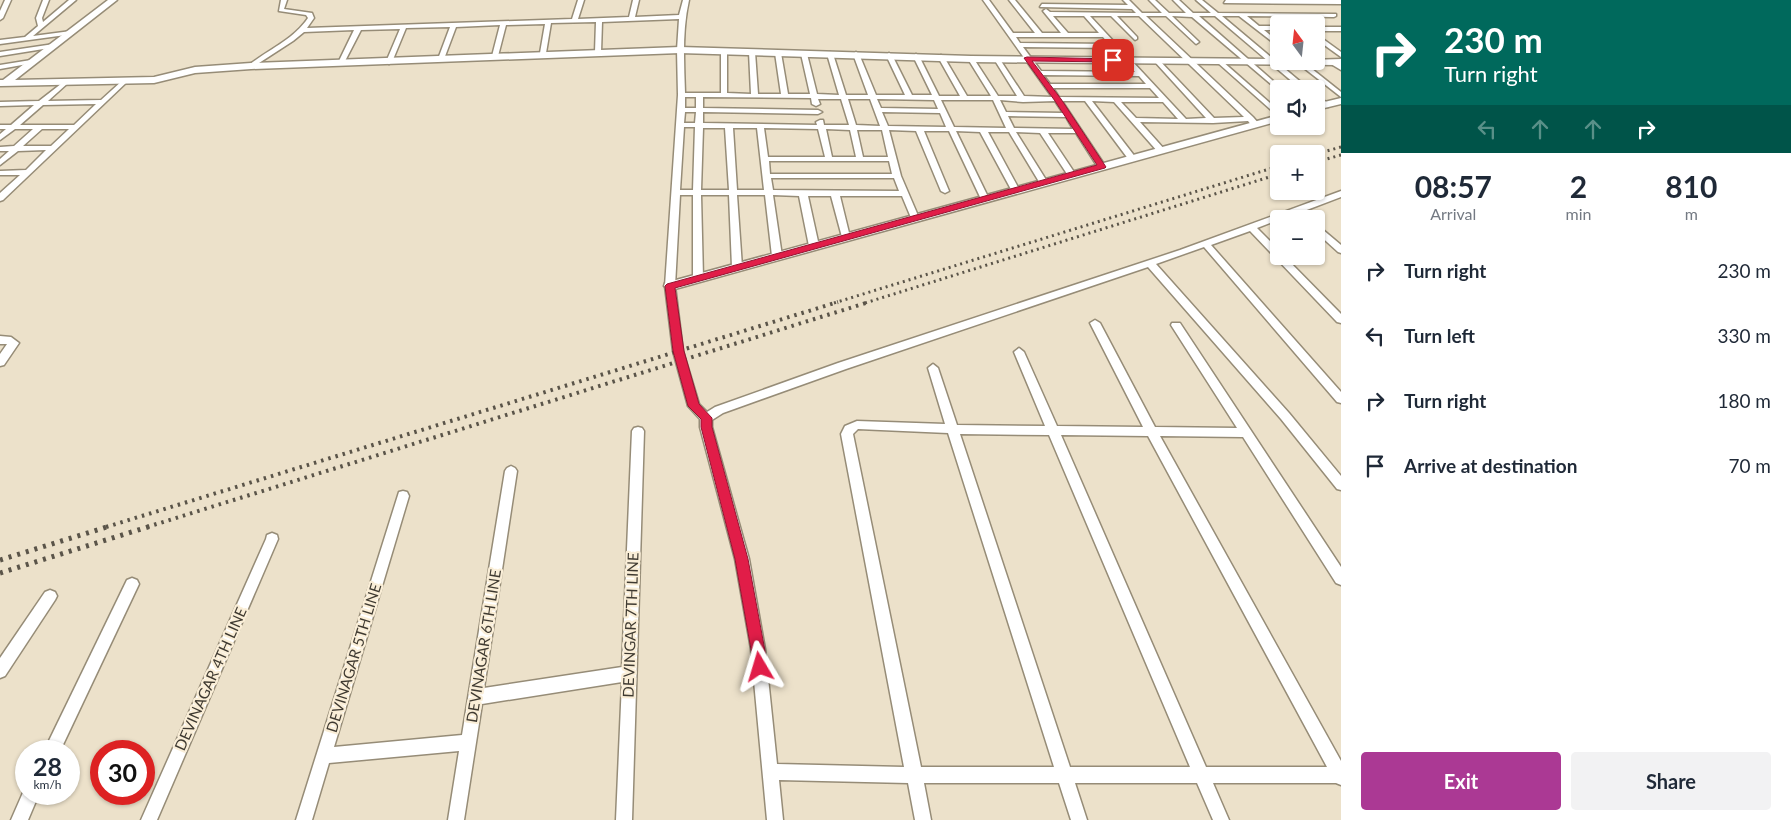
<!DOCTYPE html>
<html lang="en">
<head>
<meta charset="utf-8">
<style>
  :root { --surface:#fff; --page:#f2f2f3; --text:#1f2937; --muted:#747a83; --accent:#ab3994 }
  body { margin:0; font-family:Lato,sans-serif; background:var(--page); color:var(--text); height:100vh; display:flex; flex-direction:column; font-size:19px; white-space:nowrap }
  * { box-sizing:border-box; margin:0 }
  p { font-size:16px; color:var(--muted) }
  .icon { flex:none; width:28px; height:28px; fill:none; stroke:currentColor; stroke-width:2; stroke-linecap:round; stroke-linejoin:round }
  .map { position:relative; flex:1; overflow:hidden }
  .sheet { display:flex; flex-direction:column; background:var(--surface); width:450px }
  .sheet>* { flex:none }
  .guide { background:#00695c; color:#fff; overflow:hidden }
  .needle { width:32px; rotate:345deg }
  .buttons { position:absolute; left:1270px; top:15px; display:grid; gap:10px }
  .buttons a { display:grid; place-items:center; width:55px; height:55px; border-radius:5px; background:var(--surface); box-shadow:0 1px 4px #0004; font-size:25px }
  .speed { position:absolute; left:15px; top:740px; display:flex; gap:10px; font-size:25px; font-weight:700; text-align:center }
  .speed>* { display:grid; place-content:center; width:65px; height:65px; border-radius:50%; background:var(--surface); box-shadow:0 1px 4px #0004; line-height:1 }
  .speed small { font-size:12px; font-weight:400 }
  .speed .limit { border:8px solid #d22; background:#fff; color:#111 }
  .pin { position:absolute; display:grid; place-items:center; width:42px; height:42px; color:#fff; margin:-21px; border-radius:10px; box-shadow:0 2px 8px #0006 }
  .me { position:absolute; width:55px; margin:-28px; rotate:353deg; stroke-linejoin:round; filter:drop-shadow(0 0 4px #0008) }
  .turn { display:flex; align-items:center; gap:18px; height:105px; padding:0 20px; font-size:22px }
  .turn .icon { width:65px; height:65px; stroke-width:2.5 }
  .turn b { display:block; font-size:35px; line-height:42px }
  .lanes { display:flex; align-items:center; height:48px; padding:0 20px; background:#0003; justify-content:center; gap:25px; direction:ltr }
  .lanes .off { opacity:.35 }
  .eta { display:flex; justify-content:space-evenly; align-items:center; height:85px; text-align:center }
  .eta b { font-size:30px; font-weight:700; line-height:35px }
  .cta { display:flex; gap:10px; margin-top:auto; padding:10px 20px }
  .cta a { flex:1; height:58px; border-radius:5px; background:var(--accent); color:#fff; font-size:20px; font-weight:700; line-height:58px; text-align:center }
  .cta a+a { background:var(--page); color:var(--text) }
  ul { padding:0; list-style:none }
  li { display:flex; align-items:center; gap:15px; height:65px; padding:0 20px }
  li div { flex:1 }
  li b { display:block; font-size:19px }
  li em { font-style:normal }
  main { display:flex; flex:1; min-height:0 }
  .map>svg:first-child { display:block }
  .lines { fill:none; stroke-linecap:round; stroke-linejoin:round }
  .street-casing { stroke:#968c77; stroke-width:3 }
  .secondary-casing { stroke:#968c77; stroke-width:3 }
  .street { fill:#fff; fill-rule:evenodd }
  .secondary { fill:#fff; fill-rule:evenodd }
  .rail-far2 { stroke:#5a5449; stroke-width:3; stroke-dasharray:2 4; stroke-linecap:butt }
  .rail-far1 { stroke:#5a5449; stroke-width:4; stroke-dasharray:2.5 5; stroke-linecap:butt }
  .rail { stroke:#5a5449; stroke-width:5; stroke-dasharray:3 6; stroke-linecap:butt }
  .route { fill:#e11d48; stroke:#92132f }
  .labels { text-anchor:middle; stroke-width:4.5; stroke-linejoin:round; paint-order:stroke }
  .near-street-label { font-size:15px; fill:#3f3a31; stroke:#faeed7 }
</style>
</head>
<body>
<main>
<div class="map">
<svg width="1341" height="820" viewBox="0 0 1341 820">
  <rect width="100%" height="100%" fill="#ece1ca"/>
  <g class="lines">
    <defs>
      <g id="street">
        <path d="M5,0H11L3,18L0,20V11Z"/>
        <path d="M43,0H49L42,18L43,22L69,0H76L33,36L71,31L74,33L73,34L0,44V40L25,37L38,26L36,18Z"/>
        <path d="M281,0H287L284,9L312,13L314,18L307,28L572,19L578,0H584L578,19L629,17L633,0H639L635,17L679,15L683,0H689C682,31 684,62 685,93H721V51L724,49L727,51V93L751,94L749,52L752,50L755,52L758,94H781L775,53L778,51L781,53L788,94H810L801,54L804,52L807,54L817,94L839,95L827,54L830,52L833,54L846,95H868L853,54L856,52L859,54L876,95H905L886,55L889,53L892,55L912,95H932L913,56L916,54L919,56L939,96H960L938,57L941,55L944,57L967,96H991L968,59L971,57L974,59L998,96H1017L994,59L997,57L999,58L1024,96L1052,97L983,0H989L1013,33H1035L1009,0H1015L1042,33H1061L1043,11L1046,9L1050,12L1136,13L1132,9L1040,7L1042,4L1128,5L1123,0H1129L1142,13H1162L1149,0H1155L1169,13H1186L1173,0H1179L1193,13H1211L1196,0H1202L1218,13L1336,14V16L1334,17L1247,16L1259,26H1279V30H1264L1279,42V47L1239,16H1222L1309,89H1301L1215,16H1199L1281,88L1282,89H1279V91L1192,17L1172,16L1198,41L1199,42L1196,44L1166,16H1146L1253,117L1259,124L1258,126H1252L1248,121L1213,123L1140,122L1165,150L1161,152H1158L1114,102L1092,101L1136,158L1132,160H1129L1085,101H1062L1106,167L1105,169H1099L1076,133H1048L1076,175L1072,177H1069L1040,133L1016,132L1048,183L1041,185L1009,132H988L1020,191L1016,193H1013L980,132L956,131L989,199L985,202L981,199L949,131H924L949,191L945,193L941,191L916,131L889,130L901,176L919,218L918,220H912L902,196H840L850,237L846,240L842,237L831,196H808L819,246L814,249L809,246L799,196L773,195L782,256L777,259L772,256L765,195H737L742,267L737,270L732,267L729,195H701L703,278L698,281L693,278V195H680L675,286L683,351L699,404L707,412L715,407L838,363L1180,250L1341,191V197L1304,211L1311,219H1302L1296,213L1257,228L1279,250V256H1284L1341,314V323L1337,322L1250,231L1211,245L1341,392V403L1337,402L1204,247L1156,264L1289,413L1341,476V490L1337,489L1281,419L1148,267L846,369L723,413L712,420V427L749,559L765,649L777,764L904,767L841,434L845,426L857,421L945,424L928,368L933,364L938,368L957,425L1045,426L1014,352L1019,348L1024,352L1057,426L1143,427L1090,323L1095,320L1100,323L1155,427L1237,428L1171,325L1172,323H1180L1341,567V585L1336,583L1243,437L1160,436L1341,761V785L1336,783H1213L1229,820H1213L1197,783H1075L1087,820H1071L1059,783H924L931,820H915L908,783L779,780L783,820H767L751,649L735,559L700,427V419L688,406L673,351L665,286L678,95L677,50L679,19L602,22L601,52L598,54L595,52L596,22L551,23L546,53L543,55L540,53L545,24L506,25L498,56L495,58L492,56L500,25L456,27L444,59L441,61L438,59L450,27L406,28L392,62L389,64L386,62L400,29L361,30L344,63L341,65L338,63L354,30L304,32L293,41L253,67H249V65C269,49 293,40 308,18L306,15L279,11ZM1053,16H1084L1099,33H1068ZM1090,16H1111L1135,40L1137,39V37L1117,16H1139L1244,117L1214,118L1159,60H1155V62L1206,118L1186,119ZM1016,37H1103L1109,44L1020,43ZM1023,47L1113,48L1135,72L1041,71ZM1043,75L1139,76L1146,84H1050ZM1053,88H1150L1159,98L1059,97ZM685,97H696V108H685ZM703,97L811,98L812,104L816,106L820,104L818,99H841L849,125H824L823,120H820L816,122L817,125L703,123V112L818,114L822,112L818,110L703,108ZM848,99H870L880,126L856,125ZM877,99L934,100L938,109L881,108ZM941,100H993L1006,128L954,127ZM1000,100L1023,102L1055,101L1063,113L1006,112ZM1121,102H1163L1178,119L1136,118ZM685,112H696L695,123H684ZM882,112L940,113L946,127L888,126ZM1008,116L1066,117L1073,129L1014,128ZM684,127H695L693,190H680ZM703,128H725L729,190H701ZM733,128H757L764,190H737ZM764,128L818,129L825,157H768ZM826,129L850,130L856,157H832ZM857,130H882L888,157H863ZM769,161H889L892,174H770ZM771,178H894L899,191L773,190ZM858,429L948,433L1054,767H921L853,434ZM960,434L1049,435L1190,767H1070ZM1061,435L1148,436L1327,767H1206Z"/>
        <path d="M1226,0H1341V4L1224,3Z"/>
        <rect x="1316" y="27" width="25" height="4"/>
        <path d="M1316,34L1341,52V57L1316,39Z"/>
        <path d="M54,44L57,46L56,47L0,56V52Z"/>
        <path d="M31,60L33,61V63L0,69V65Z"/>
        <path d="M1218,61H1222L1279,111V117L1218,63Z"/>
        <path d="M1295,61H1302L1341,92V97Z"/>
        <path d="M1331,62H1335L1341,65V70L1331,64Z"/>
        <path d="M66,80L68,81V83L48,101L101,100L123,80L128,81L3,200L0,201V193L20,175H0V171L26,170L46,150L18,151L0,165V159L9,151H0V147L14,146L33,129H15L0,140V134L6,129H0V125H11L34,105L0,106V102L39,101ZM96,104L74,125H20L43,105ZM42,129H69L51,146H23Z"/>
        <path d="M1316,96L1328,103V107H1322L1316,102Z"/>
        <path d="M1316,224L1341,245V253L1338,252L1316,232Z"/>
        <path d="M0,336L11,337L19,343L4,365L0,366V354L7,344H0Z"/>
        <path d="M638,427L642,428L644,431L632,820H616L622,682L482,704L464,820H448L459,751L329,763L312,820H296L399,492L403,491L407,492L409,496L334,747L462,735L505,471L507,468L511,466L515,468L517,471L484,688L622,667L632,431L634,428Z"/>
        <path d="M272,533L277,535L278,539L157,820H141L266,539L267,535Z"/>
        <path d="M132,578L137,580L139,584L60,751H44L127,580Z"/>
        <path d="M50,590L55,592L57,596L55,600L5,676L0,678V658L45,592Z"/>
        <path d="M25,788L26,794H39L28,820H11Z"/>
      </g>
      <g id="secondary">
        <path d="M108,0H117L15,80L154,77L195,67L251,63L680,47L971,56L1279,59V61L1341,59V65L971,62L680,53L251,69L195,73L154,83L0,86V80H3Z"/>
        <path d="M1341,98V104L1316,110V104Z"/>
        <path d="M1279,115V121L675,289L670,290L664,286L665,283Z"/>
      </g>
    </defs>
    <use href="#street" class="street-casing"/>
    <use href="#secondary" class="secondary-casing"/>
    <use href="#street" class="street"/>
    <use href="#secondary" class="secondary"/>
    <g class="rail-far2">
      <path d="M1316,154L1341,147"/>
      <path d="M1316,162L1341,155"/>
      <path d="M834,303L1279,166"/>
      <path d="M865,303L1279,174"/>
    </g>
    <g class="rail-far1">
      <path d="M106,527L838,302"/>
      <path d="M147,527L869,302"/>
    </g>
    <g class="rail">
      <path d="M0,560L110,526"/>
      <path d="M0,573L151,526"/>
    </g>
  </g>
  <path class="route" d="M1027,57L1115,59L1116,60L1113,62L1032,61L1061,99L1106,167L1105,168L675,288L684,351L699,404L712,418V427L748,559L768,667L766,672L760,674L755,672L735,559L701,427V419L688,406L673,351L665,286L667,284L1097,165L1055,101L1024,58Z"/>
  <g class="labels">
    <g class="near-street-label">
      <text transform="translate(631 625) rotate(-88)" y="5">DEVINGAR 7TH LINE</text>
      <text transform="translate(484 646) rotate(-81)" y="5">DEVINAGAR 6TH LINE</text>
      <text transform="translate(354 658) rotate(-73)" y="5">DEVINAGAR 5TH LINE</text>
      <text transform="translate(211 679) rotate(-66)" y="5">DEVINAGAR 4TH LINE</text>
    </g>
  </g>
</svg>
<div class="buttons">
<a><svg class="needle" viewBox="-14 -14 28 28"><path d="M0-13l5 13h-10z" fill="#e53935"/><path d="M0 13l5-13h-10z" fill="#747a83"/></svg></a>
<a><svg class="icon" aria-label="sound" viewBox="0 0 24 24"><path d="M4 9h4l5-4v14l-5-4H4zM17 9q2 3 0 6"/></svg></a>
<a>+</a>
<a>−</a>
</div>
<div class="speed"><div>28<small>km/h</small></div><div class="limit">30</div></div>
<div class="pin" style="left:1113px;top:60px;background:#d93025"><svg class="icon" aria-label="arrive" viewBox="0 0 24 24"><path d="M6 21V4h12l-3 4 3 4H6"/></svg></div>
<svg class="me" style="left:760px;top:667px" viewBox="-20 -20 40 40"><path d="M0-17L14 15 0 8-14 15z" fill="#e11d48" stroke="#fff" stroke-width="4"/></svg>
</div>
<section class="sheet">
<div class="guide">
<div class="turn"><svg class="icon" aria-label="right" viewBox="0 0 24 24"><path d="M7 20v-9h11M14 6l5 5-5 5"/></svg><div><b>230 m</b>Turn right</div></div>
<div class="lanes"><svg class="icon off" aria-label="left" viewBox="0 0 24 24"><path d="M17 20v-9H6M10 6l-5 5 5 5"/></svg><svg class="icon off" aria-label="ahead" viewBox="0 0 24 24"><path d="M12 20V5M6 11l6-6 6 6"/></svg><svg class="icon off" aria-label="ahead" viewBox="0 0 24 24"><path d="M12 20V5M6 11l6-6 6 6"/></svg><svg class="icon" aria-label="right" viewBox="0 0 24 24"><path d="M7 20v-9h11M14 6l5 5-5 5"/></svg></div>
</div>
<div class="eta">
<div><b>08:57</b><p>Arrival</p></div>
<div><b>2</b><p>min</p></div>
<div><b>810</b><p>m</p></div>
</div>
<ul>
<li><svg class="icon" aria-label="right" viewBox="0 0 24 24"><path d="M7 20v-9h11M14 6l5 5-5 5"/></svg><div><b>Turn right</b></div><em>230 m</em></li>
<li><svg class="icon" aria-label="left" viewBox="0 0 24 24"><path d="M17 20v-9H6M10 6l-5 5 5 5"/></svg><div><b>Turn left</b></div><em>330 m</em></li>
<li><svg class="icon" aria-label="right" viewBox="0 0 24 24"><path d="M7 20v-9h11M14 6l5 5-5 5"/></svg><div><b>Turn right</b></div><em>180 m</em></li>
<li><svg class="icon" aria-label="arrive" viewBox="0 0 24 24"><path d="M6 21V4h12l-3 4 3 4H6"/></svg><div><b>Arrive at destination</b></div><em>70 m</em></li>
</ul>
<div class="cta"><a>Exit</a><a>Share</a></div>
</section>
</main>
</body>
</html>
